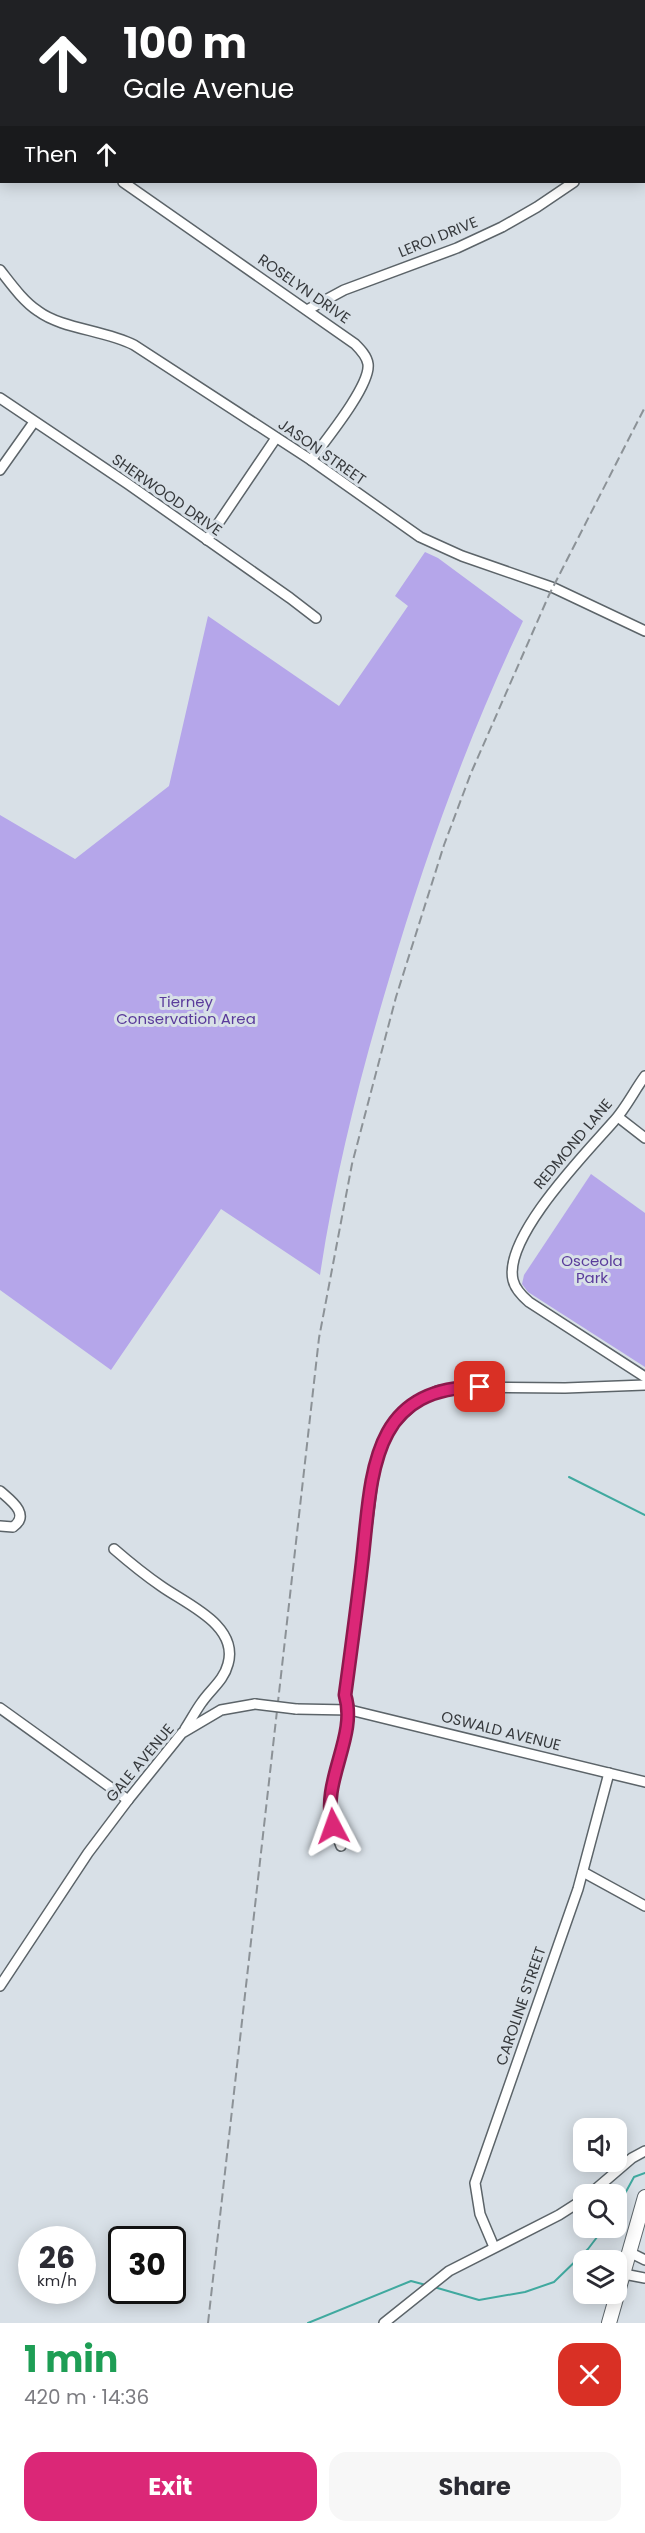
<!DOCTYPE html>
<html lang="en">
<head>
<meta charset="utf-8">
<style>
  :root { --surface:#fff; --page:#f7f7f7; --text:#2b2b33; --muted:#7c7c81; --accent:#db2777 }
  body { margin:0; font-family:Poppins,sans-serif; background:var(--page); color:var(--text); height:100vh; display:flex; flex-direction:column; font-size:22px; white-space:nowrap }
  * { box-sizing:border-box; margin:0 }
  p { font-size:20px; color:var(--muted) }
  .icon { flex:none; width:33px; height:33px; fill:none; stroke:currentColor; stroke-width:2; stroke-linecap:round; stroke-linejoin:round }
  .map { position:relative; height:2323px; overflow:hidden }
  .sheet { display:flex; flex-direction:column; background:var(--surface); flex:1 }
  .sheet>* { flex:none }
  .top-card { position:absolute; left:0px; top:0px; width:645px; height:183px; box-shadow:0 3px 15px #0003; background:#202124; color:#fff; overflow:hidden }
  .controls { position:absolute; left:573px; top:2118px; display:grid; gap:12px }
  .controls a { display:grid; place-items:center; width:54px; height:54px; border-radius:12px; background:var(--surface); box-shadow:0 3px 15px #0003; font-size:30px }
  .speed { position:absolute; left:18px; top:2226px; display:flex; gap:12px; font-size:30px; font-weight:700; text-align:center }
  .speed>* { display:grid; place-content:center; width:78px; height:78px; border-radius:50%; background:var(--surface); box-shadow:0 3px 15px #0003; line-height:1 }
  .speed small { font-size:15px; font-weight:400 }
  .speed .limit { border:3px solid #111; border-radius:9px; background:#fff; color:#111 }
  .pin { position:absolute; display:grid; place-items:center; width:51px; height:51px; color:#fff; margin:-26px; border-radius:12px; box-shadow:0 3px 9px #0006 }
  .me { position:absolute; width:66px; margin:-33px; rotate:356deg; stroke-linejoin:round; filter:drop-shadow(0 0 4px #0008) }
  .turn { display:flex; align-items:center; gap:21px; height:126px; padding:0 24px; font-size:27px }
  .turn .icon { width:78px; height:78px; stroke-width:2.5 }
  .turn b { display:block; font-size:42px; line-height:51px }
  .then { display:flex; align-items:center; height:57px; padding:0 24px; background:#0003; gap:12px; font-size:22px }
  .round { display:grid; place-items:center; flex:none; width:63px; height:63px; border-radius:18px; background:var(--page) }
  .overview { display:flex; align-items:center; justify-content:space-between; height:102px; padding:0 24px }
  h1 { font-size:36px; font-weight:700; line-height:45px; color:#1e9e55 }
  .primary-button { display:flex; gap:12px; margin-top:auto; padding:12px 24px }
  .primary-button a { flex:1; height:69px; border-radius:18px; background:var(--accent); color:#fff; font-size:24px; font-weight:700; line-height:69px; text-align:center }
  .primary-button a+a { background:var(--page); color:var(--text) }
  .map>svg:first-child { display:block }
  .green { fill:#b5a6ea }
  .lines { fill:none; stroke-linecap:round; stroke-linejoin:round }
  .stream { stroke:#40a99f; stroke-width:2 }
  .minor-casing { stroke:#5c6469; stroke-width:12 }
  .highway-casing { stroke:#5c6469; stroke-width:16 }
  .minor { stroke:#fff; stroke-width:9 }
  .highway { stroke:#fff; stroke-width:14 }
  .rail { stroke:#8c9297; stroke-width:2; stroke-dasharray:9 4.5; stroke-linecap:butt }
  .minor-bridge-casing { stroke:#5c6469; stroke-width:12; stroke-linecap:butt }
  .minor-bridge { stroke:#fff; stroke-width:9 }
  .route-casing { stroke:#8e194d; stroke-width:15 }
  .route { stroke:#db2777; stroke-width:10 }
  .labels { text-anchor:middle; stroke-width:6; stroke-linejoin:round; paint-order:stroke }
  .street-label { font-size:15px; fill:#36393c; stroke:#d8e0e7 }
  .park-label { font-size:15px; fill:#5a3b9b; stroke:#d8e0e7 }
</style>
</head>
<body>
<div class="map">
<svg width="645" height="2323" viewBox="0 0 645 2323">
  <rect width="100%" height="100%" fill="#d8e0e7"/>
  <g class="green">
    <path d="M425,552L438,558L523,621C468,737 425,856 389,979C360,1076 335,1175 320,1275L221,1209L111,1370L0,1290V815L75,859L169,786L208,616L339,706L408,606L395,596Z"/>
    <path d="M591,1174L645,1213V1367L528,1292L522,1284L524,1275Z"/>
  </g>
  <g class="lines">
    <g class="stream">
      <path d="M569,1477L645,1515"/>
      <path d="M616,2210L634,2177L645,2173"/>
      <path d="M434,2287L479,2300L525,2292L554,2282L588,2249L604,2228"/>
      <path d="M308,2323L411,2281L426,2285"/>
    </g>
    <defs>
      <g id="minor">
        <path d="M511,0L513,2"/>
        <path d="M325,2L326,0"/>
        <path d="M0,95L2,96"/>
        <path d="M123,182L355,344C360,349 367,356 368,364C371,385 325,441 311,460"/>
        <path d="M0,270C11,284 23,301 38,311C62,329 105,330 134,345L311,460L420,537L462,556L554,588L645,631"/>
        <path d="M307,310L344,290L457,248L502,227L537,207L574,182"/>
        <path d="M0,398L128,484L290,598L316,618"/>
        <path d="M0,470L34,422"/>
        <path d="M207,540L276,438"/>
        <path d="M645,1076C634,1091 626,1108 614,1121C587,1152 503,1237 513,1280C515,1289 522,1296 529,1302L645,1377"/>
        <path d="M618,1117L645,1138"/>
        <path d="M0,1491C10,1500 31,1514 13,1527L0,1526"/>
        <path d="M114,1549C129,1562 145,1575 161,1586C186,1604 239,1625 228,1664C224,1680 211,1689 202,1702C196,1710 191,1720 185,1729"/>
        <path d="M0,1708L128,1800"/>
        <path d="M296,1709L350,1710L645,1782"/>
        <path d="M350,1710L345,1695L374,1471L381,1445L392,1425L416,1402L437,1391L463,1387L565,1388L645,1385"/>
        <path d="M341,1846L330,1817L329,1805L350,1710"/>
        <path d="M583,1872L645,1906"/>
        <path d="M0,1986L88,1853L128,1800L182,1733L221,1710L255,1704"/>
        <path d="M590,2194L632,2158L645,2151"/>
        <path d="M494,2247L480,2214L475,2183L578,1889L609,1773"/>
        <path d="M631,2253L645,2260"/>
        <path d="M624,2274L645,2278"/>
        <path d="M384,2323L449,2271L559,2215L584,2199"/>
      </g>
      <path id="highway" d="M609,2323L645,2197"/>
    </defs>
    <use href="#minor" class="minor-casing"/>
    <use href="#highway" class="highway-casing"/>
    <use href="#minor" class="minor"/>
    <use href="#highway" class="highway"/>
    <path class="rail" d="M208,2323L319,1338L352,1164L396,997L444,845L471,773L549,595L645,407"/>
    <defs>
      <path id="minor-bridge" d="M255,1704L296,1709"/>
    </defs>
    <use href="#minor-bridge" class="minor-bridge-casing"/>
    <use href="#minor-bridge" class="minor-bridge"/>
  </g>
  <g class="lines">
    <defs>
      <path id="route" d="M333,1826C320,1782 358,1737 345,1695C351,1651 357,1607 362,1563C372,1478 368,1386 480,1387"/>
    </defs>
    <use href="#route" class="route-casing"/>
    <use href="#route" class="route"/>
  </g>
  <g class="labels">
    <g class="street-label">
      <text transform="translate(438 237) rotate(-22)" y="5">LEROI DRIVE</text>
      <text transform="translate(304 289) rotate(35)" y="5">ROSELYN DRIVE</text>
      <text transform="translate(322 452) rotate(35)" y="5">JASON STREET</text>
      <text transform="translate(167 495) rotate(35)" y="5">SHERWOOD DRIVE</text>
      <text transform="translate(573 1144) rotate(-50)" y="5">REDMOND LANE</text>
      <text transform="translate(501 1731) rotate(14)" y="5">OSWALD AVENUE</text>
      <text transform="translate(140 1763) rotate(-50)" y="5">GALE AVENUE</text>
      <text transform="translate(521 2006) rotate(-71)" y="5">CAROLINE STREET</text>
    </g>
    <g class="park-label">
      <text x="186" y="1007">Tierney<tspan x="186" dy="17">Conservation Area</tspan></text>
      <text x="592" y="1266">Osceola<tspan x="592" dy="17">Park</tspan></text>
    </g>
  </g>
</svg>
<div class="controls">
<a><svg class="icon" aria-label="sound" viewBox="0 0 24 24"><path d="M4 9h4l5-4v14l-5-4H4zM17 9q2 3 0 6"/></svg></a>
<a><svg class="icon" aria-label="search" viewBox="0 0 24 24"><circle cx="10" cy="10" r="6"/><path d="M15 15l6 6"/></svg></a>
<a><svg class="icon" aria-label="layers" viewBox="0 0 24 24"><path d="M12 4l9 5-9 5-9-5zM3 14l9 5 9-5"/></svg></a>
</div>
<div class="speed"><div>26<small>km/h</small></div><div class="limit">30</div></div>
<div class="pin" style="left:480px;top:1387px;background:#d93025"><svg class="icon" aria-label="arrive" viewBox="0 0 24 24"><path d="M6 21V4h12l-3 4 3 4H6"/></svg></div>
<svg class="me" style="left:333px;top:1826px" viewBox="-20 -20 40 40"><path d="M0-17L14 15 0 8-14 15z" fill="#db2777" stroke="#fff" stroke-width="4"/></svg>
<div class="top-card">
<div class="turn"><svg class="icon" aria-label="ahead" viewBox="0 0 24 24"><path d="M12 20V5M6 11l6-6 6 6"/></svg><div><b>100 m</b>Gale Avenue</div></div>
<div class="then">Then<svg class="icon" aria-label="ahead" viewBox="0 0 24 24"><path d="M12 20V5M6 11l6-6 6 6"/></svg></div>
</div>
</div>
<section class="sheet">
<div class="overview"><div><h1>1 min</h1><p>420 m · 14:36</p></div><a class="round" style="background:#d93025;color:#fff"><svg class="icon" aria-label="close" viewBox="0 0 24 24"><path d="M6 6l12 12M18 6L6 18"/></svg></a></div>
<div class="primary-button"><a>Exit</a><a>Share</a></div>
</section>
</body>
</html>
